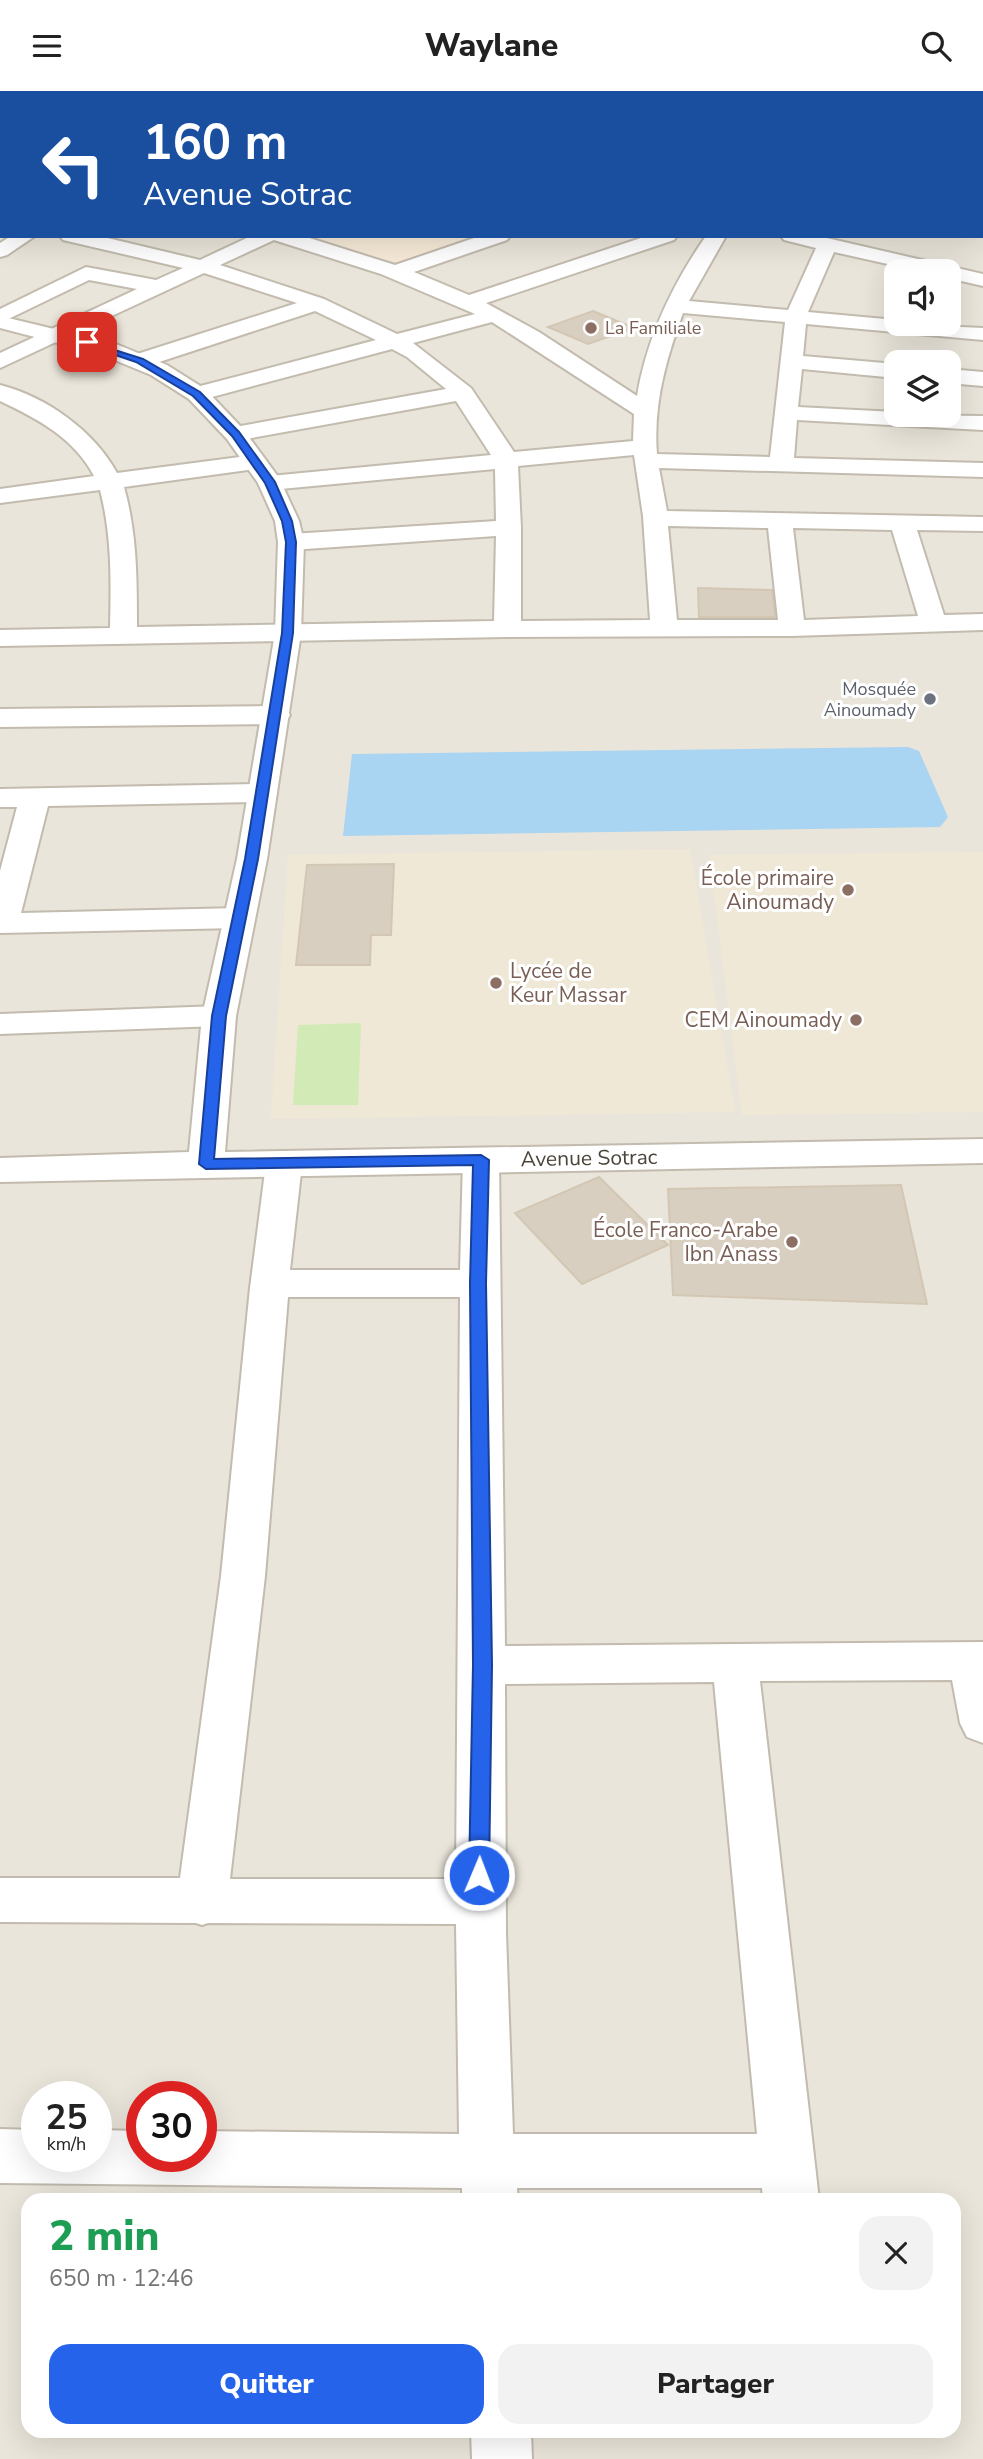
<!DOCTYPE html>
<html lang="fr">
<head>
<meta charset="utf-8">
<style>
  :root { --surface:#fff; --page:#f2f2f2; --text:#222; --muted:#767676; --accent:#2563eb }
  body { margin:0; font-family:"Nunito Sans",sans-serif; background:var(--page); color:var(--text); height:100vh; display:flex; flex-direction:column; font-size:26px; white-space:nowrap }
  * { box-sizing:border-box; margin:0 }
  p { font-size:23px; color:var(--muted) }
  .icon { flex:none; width:38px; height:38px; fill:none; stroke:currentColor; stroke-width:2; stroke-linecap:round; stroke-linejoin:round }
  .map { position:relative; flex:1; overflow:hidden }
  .drawer { position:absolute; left:21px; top:2102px; width:940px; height:245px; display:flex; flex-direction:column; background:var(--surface); border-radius:21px; box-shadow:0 7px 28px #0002 }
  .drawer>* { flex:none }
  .banner { position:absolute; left:0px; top:0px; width:984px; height:147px; box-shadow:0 7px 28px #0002; background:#1a4fa0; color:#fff; overflow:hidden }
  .buttons { position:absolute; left:884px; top:168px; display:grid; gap:14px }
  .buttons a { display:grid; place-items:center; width:77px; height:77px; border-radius:14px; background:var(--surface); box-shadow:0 7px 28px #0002; font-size:35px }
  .speed { position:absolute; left:21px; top:1990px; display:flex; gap:14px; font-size:35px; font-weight:700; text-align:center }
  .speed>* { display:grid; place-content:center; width:91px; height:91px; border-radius:50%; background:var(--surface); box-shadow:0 7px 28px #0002; line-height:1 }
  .speed small { font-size:18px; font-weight:400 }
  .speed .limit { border:10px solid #d22; background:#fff; color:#111 }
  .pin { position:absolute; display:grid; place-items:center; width:60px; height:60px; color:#fff; margin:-30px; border-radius:14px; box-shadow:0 4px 10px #0006 }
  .me { position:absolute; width:77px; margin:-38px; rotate:1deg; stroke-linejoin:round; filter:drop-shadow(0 0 5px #0008) }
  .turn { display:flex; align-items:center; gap:24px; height:147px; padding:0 28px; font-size:32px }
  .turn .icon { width:91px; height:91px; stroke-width:2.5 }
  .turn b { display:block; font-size:49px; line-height:60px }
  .round { display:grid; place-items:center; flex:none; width:74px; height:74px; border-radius:21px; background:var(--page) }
  .summary { display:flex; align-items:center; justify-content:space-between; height:119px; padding:0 28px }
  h1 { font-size:42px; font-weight:800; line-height:52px; color:#1e9e55 }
  .primary-button { display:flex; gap:14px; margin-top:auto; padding:14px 28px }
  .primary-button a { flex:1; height:80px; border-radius:21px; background:var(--accent); color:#fff; font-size:28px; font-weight:800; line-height:80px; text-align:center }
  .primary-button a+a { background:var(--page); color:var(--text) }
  header { display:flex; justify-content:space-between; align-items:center; height:91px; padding:0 28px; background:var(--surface); font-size:32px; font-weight:800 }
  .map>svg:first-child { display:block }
  .residential { fill:#eae5da; fill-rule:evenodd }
  .commercial { fill:#f7ead8 }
  .education { fill:#efe8d6 }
  .green { fill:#d2eab5 }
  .water { fill:#a9d4f2 }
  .building { fill:#d8cfc1; stroke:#d3c7b4; stroke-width:2 }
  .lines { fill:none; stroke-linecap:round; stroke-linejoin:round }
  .minor-casing { stroke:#c2bbae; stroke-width:4 }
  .tertiary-casing { stroke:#c2bbae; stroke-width:4 }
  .minor { fill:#fff; fill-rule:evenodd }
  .tertiary { fill:#fff; fill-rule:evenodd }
  .route { fill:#2563eb; stroke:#184099; stroke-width:2 }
  .education-dot { fill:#8d6e63; stroke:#fff; stroke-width:2.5 }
  .worship-dot { fill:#6b7280; stroke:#fff; stroke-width:2.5 }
  .labels { text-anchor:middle; stroke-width:6; stroke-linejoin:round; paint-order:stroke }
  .far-education-label { font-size:18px; fill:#785e54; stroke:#fff; text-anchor:start }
  .far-worship-label { font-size:18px; fill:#5b616d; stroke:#fff; text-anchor:end }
  .education-label { font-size:21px; fill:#785e54; stroke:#fff; text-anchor:end }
  .street-label { font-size:21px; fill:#4b4439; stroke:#fff }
</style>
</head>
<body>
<header><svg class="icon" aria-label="menu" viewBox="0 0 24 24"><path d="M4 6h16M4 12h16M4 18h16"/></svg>Waylane<svg class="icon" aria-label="search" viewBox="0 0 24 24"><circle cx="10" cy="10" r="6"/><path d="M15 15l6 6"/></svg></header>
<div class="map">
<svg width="983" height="2368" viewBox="0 0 983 2368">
  <rect width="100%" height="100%" fill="#f6f3ec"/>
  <path class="residential" d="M0,0H983V2368H0ZM2,2H982V145H2ZM896,180H948V233H896ZM896,271H948V324H896ZM37,2006H96V2065H37ZM142,2006H201V2065H142ZM28,2109H954V2340H28Z"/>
  <path class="commercial" d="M290,145H491L406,174Z"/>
  <g class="education">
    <path d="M690,758L735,1021L271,1028L288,764Z"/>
    <path d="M983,761V1021L742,1024L709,764Z"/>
  </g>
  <path class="green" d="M361,932L358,1014H293L298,934Z"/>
  <path class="water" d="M908,656L919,660L948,726L940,736L343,745L352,663Z"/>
  <g class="building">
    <path d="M593,220L634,237L588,253L548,236Z"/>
    <path d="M698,497L772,499L775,526H699Z"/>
    <path d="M394,773L391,844H371L370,874H296L307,774Z"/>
    <path d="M599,1086L668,1154L582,1193L515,1122Z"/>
    <path d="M901,1094L927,1213L673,1204L668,1098Z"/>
  </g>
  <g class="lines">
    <defs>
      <g id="minor">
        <path d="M307,0H326L306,2Z"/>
        <path d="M444,0H462L443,2Z"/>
        <path d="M693,0H730L692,2Z"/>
        <path d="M845,0H866L867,2H847Z"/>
        <path d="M0,16H2L0,27Z"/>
        <rect x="982" y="24" width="1" height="11"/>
        <rect x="0" y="51" width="2" height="10"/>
        <rect x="982" y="59" width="1" height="10"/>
        <path d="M0,91L2,92V104L0,103Z"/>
        <path d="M11,145H35L7,164L0,166V152Z"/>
        <path d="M60,145H99L200,169L251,145H303L395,174L480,145H510L507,149L414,181L469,204L647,145H677L674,149L486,212L539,241L637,305C647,246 672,194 706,145H726L689,210L788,219L816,157L784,149L781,145H818L983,183V195L948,187V180H919L834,161L808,221L896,229V233L983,237V249L806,233L803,265L896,273V287L802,278L798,316L896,321V324L983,325V339L797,329L794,367L983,372V386L659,377L667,420L983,426V440L917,439L944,524L983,523V539L792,545L507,546L0,555V539L110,537C111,490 112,445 100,399L0,412V398L94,385C74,347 38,328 0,310V294C47,306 94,340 117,382L255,364L263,366L267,371L263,376L255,378L124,396C137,442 137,488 137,536L494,530L496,445L291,459L282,456L278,451L282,446L291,443L496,430L495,378L270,399L261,397L258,392L261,387L270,385L491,364L456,310L235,350L227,348L223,343L227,338L235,336L446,298L407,266L392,258L197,310L189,308L186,303L189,298L376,249L315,220L147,275H131L128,270L131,265L297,212L204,182L0,277V262L137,198L89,189L0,232V218L86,176L156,189L183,177L63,149ZM274,149L381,183L475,223L397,243L324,208L220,174ZM683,222L785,231L770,366L657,363C653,314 666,268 683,222ZM492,231L634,323L633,350L514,361L471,297L413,252ZM634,364L643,425L650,529L521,530V437L518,375ZM668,435L768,437L778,529H677ZM793,437L892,439L918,525L804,529Z"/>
        <path d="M948,278L983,281V295L948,292Z"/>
        <path d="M276,615L286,618L290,624L286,630L276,633L0,636V618Z"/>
        <path d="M262,693L273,696L277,702L273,708L262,711L48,715L21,822L239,817L250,820L255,827L250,834L239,837L0,842V780L17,716H0V698Z"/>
        <path d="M219,915L231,918L236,925L231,932L219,935L0,943V923Z"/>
        <path d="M481,1057L494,1061L499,1069L505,1555L983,1551V1652L967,1646L960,1632L952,1589L760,1590L819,2109H763L762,2097H517L518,2109H462V2097L0,2092V2038L37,2039V2065H96V2039L142,2040V2065H201V2040L459,2043L456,1833L208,1832L202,1834L196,1832L0,1831V1787H180L221,1485L250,1197L266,1073L271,1065L284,1061L297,1065L302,1073L290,1179H460L463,1069L468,1061ZM288,1206H460L456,1788H230L265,1485ZM714,1591L757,2043H513L506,1842L505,1593Z"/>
        <path d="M471,2340H531L532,2368H472Z"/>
      </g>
      <g id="tertiary">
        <path d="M412,0H436L437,2H414Z"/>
        <path d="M982,115H983V128L982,127Z"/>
        <path d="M0,225L116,253L167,274L205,298L243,338L279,387L299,430L304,451L301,542L267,768L236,925L225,1061L983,1048V1072L0,1091V1067L189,1061L202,925L237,768L275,542L278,451L275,430L258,392L227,348L189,308L151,284L100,263L0,237Z"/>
      </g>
    </defs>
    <use href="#minor" class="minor-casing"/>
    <use href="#tertiary" class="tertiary-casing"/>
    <use href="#minor" class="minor"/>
    <use href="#tertiary" class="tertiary"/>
  </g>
  <path class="route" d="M83,249L143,268L200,301L239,341L275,391L292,430L296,451L293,542L258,768L226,925L214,1068L481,1064L489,1069L486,1192L492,1574L489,1784L486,1791L479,1794L472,1791L469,1784L473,1574L470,1192L473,1074L206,1078L199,1073L212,925L245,768L282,542L286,451L282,430L265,392L232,345L193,305L136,271L83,253Z"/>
  <g class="education-dot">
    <circle cx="591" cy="237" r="7"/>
    <circle cx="848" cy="799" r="7"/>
    <circle cx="496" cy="892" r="7"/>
    <circle cx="856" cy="929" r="7"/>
    <circle cx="792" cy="1151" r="7"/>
  </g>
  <circle class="worship-dot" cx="930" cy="608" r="7"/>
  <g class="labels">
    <g class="far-education-label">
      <text x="605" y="243">La Familiale</text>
    </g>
    <g class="far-worship-label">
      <text x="916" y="604">Mosquée<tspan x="916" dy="21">Ainoumady</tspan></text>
    </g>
    <g class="education-label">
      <text x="834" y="794">École primaire<tspan x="834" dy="24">Ainoumady</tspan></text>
      <text x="510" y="887" text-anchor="start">Lycée de<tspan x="510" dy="24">Keur Massar</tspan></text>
      <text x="842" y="936">CEM Ainoumady</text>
      <text x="778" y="1146">École Franco-Arabe<tspan x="778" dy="24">Ibn Anass</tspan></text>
    </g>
    <g class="street-label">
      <text transform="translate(589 1067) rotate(-1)" y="7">Avenue Sotrac</text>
    </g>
  </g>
</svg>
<div class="buttons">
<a><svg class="icon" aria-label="sound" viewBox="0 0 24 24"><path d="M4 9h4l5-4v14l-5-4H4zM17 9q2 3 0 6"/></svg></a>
<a><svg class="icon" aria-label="layers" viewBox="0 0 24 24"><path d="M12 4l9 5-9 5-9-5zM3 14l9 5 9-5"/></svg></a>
</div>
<div class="speed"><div>25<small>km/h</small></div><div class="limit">30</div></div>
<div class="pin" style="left:87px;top:251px;background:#d93025"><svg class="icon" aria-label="arrive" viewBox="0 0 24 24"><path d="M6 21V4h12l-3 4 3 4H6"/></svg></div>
<svg class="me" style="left:479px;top:1784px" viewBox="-20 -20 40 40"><circle r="17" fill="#2563eb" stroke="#fff" stroke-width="3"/><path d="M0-11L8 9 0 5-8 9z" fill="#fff"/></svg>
<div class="banner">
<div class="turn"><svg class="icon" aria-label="left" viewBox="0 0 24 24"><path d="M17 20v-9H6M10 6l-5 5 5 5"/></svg><div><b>160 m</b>Avenue Sotrac</div></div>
</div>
<section class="drawer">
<div class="summary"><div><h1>2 min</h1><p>650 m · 12:46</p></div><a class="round"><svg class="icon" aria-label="close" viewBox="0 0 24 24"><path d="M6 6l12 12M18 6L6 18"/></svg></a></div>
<div class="primary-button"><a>Quitter</a><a>Partager</a></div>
</section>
</div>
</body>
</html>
